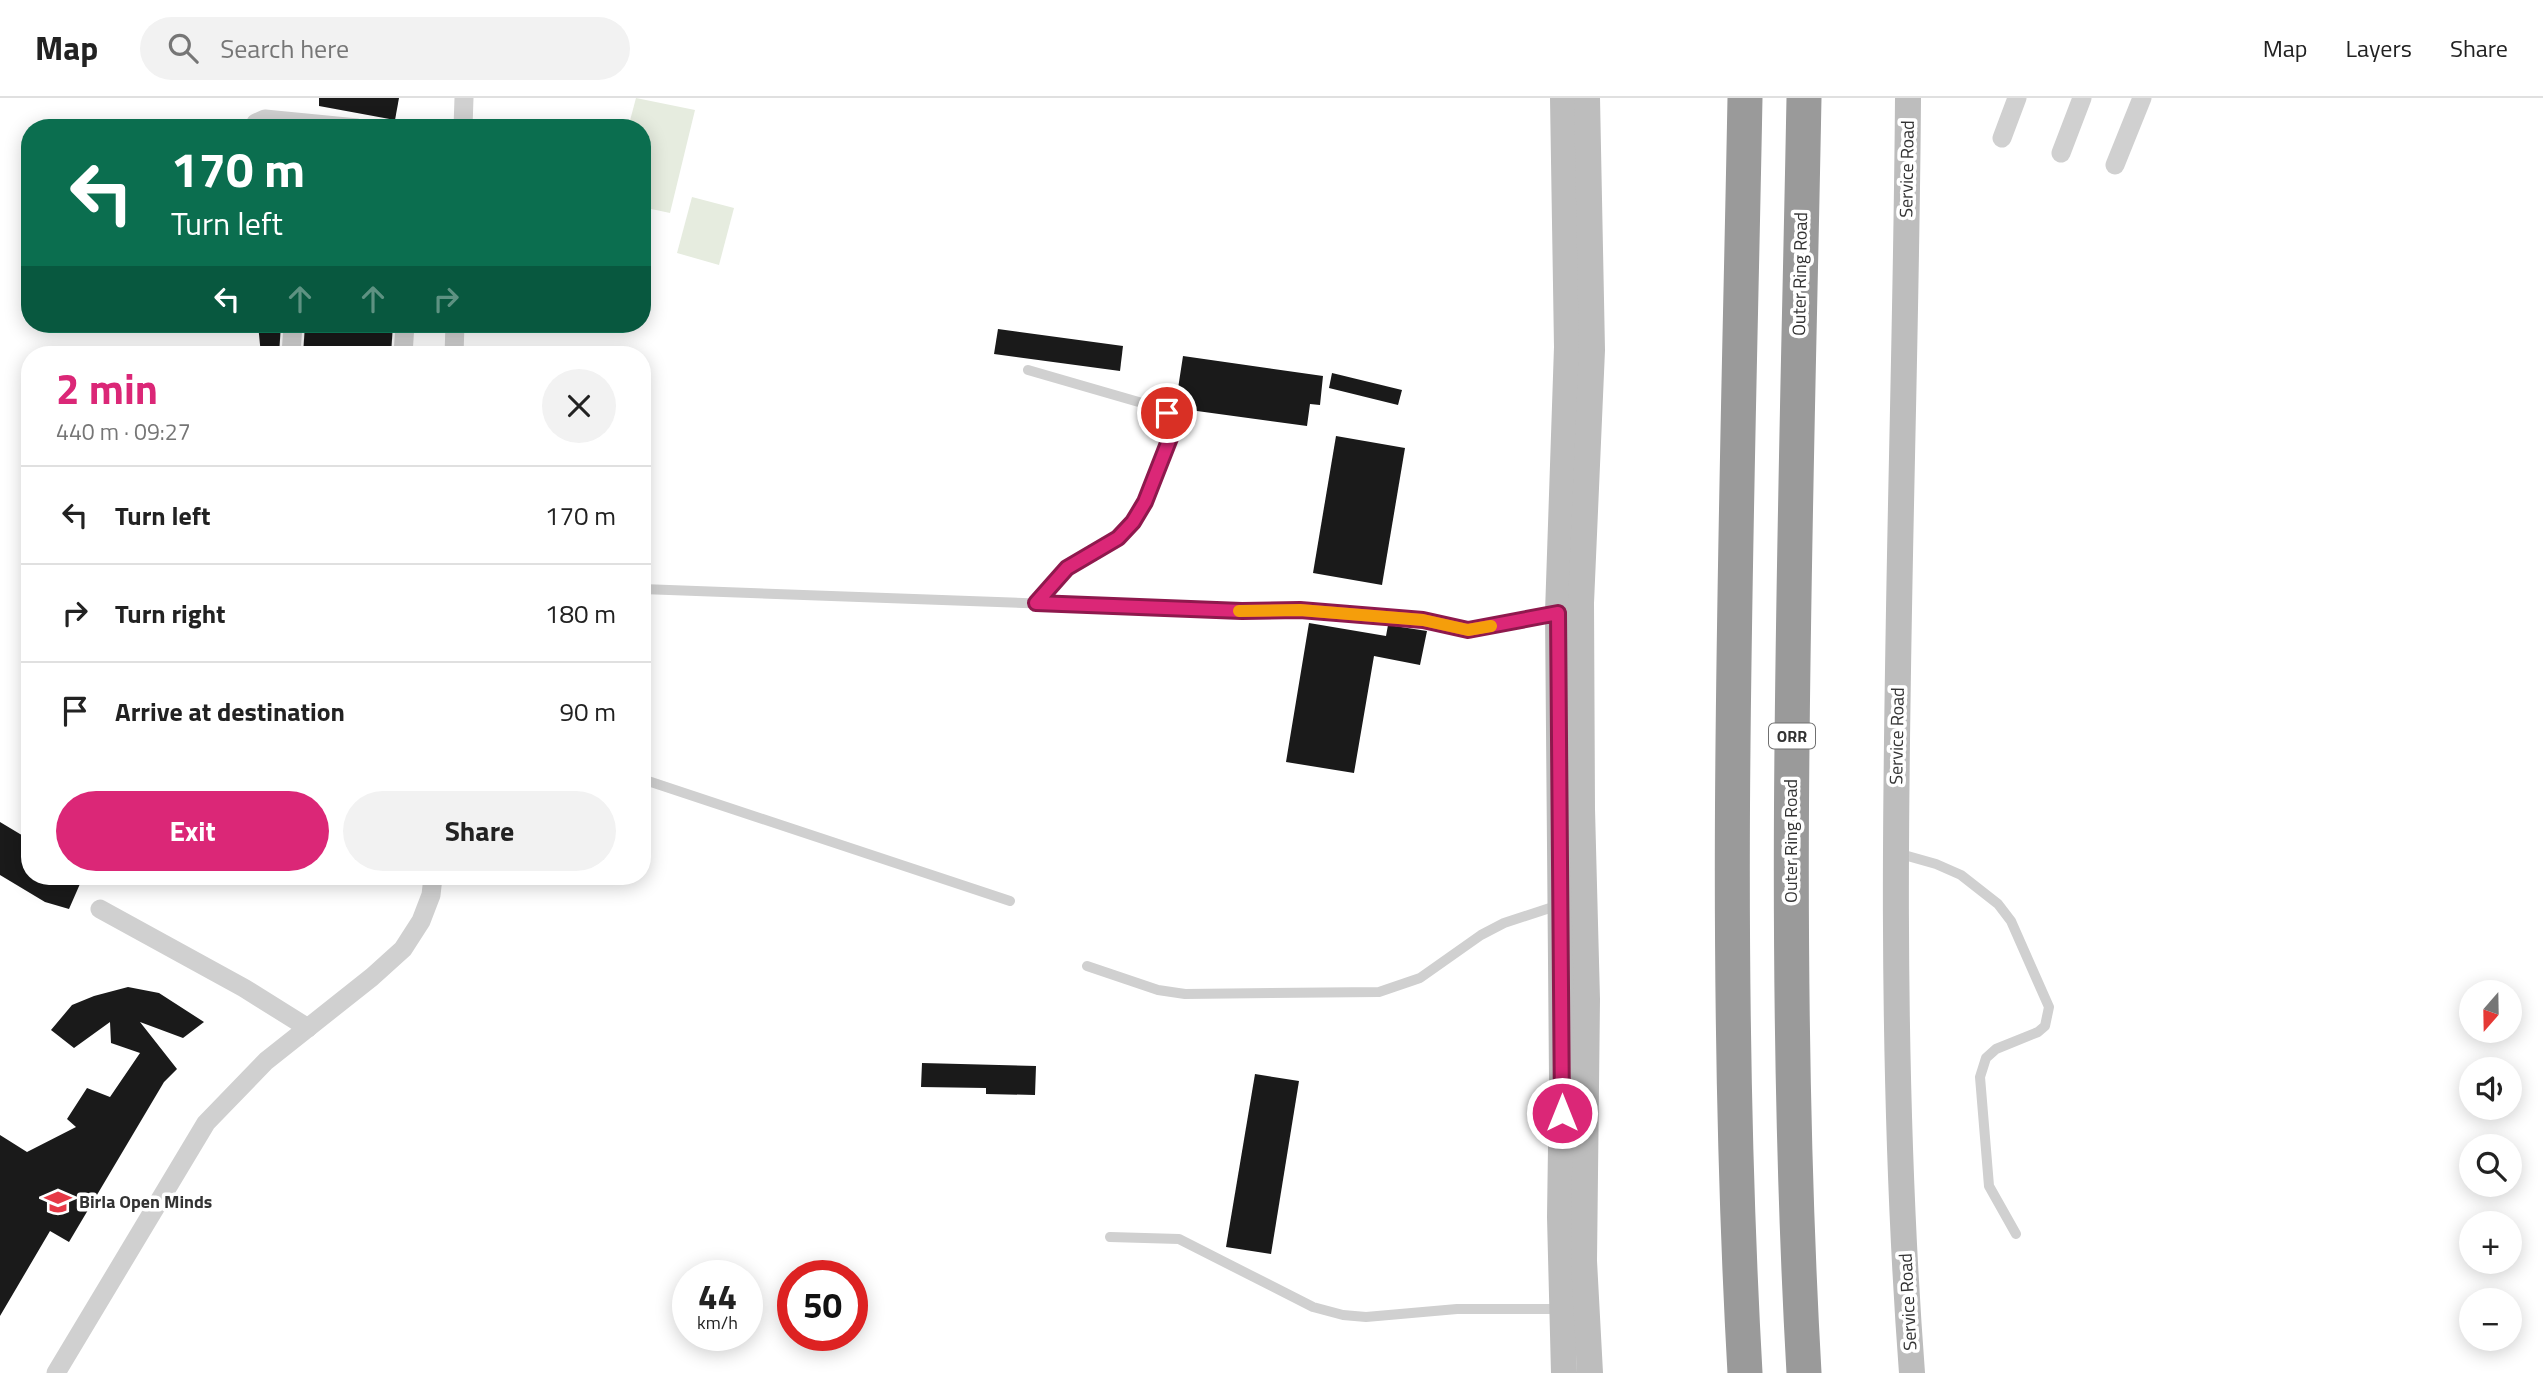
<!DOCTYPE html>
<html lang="en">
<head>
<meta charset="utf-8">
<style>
  :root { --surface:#fff; --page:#f2f2f2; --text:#222; --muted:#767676; --line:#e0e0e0; --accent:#db2777 }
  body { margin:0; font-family:"Titillium Web",sans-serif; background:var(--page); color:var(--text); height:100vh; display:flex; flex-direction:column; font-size:26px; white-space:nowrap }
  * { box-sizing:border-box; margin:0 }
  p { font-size:23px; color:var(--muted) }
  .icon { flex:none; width:38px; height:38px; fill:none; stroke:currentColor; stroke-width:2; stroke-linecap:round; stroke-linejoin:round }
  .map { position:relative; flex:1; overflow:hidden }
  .side { position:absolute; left:21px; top:248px; width:630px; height:539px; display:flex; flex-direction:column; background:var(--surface); border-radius:28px; box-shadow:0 4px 18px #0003 }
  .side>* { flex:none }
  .banner { position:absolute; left:21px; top:21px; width:630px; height:214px; border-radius:28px; box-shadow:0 4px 18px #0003; background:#0b6e4f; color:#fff; overflow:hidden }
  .needle { width:46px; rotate:200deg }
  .controls { position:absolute; left:2459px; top:882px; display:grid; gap:14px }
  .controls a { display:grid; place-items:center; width:63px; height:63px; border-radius:50%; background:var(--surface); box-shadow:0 4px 18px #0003; font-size:35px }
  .speed { position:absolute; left:672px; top:1162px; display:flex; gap:14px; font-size:35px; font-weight:700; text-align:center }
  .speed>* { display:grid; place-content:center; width:91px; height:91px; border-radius:50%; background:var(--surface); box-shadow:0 4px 18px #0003; line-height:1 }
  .speed small { font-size:18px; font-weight:400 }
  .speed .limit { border:10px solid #d22; background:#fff; color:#111 }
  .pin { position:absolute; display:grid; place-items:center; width:60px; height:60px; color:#fff; margin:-30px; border:4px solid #fff; border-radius:50%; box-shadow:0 2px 7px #0007 }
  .me { position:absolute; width:77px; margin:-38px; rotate:0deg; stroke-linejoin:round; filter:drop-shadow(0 0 5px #0008) }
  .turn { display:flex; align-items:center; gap:24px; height:147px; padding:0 35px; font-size:32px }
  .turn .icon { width:91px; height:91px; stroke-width:2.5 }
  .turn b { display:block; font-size:49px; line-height:60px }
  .lanes { display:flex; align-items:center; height:66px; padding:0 35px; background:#0003; justify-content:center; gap:35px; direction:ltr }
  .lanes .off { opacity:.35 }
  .round { display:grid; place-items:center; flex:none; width:74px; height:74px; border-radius:37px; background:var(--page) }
  .head { display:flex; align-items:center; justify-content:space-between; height:119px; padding:0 35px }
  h1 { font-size:42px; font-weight:700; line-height:52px; color:var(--accent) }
  .cta { display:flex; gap:14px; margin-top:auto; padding:14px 35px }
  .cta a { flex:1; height:80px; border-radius:42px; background:var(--accent); color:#fff; font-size:28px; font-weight:700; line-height:80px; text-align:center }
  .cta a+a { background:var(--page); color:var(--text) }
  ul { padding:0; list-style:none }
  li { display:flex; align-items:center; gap:21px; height:98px; padding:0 35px; border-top:2px solid var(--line) }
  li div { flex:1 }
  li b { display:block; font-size:26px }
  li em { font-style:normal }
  header { display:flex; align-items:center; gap:42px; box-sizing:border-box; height:98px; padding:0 35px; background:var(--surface); border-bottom:2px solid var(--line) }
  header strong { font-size:33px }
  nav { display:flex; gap:38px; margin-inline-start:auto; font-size:24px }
  .search { width:490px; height:63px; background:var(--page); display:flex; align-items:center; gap:18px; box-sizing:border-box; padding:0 24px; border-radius:38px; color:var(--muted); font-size:26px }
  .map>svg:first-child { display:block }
  .green { fill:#e6ecdf }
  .building { fill:#1a1a1a }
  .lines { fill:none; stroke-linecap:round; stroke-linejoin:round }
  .lane { stroke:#d0d0d0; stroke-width:10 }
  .street { stroke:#d0d0d0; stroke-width:19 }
  .secondary { stroke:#bdbdbd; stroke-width:26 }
  .highway { stroke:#9a9a9a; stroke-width:35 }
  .route-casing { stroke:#8e194d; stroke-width:18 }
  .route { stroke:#db2777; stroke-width:12 }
  .slow { stroke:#f59e0b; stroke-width:12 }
  .labels { text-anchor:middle; stroke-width:7; stroke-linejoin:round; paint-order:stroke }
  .shield { fill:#fff; stroke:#707070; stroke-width:2 }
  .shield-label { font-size:16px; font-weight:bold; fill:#333 }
  .street-label { font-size:18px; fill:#333; stroke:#fff }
  .poi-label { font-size:18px; font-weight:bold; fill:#333; stroke:#fff; text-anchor:start }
</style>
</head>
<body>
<header>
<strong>Map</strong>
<div class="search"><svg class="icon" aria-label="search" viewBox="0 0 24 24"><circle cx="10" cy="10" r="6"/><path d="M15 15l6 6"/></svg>Search here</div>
<nav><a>Map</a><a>Layers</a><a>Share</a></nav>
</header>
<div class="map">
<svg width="2543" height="1275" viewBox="0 0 2543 1275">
  <rect width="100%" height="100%" fill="#fff"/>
  <g class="green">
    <path d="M636,0L695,12L670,115L642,109V30H628Z"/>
    <path d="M692,99L734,110L719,167L677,155Z"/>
  </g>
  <g class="building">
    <path d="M319,0H399L395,22L319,8Z"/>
    <path d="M258,226H281L279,257H261Z"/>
    <path d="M305,226H393L391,257H303Z"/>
    <path d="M998,231L1123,248L1120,273L994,256Z"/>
    <path d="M1183,258L1323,278L1320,307L1310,306L1307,328L1175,310Z"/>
    <path d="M1332,275L1402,292L1398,307L1329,290Z"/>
    <path d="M1336,338L1405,350L1382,487L1313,475Z"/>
    <path d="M1309,525L1386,538L1388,527L1427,533L1420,567L1374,558L1354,675L1286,664Z"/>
    <path d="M0,724L30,742V779H83L69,811L45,804L0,777Z"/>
    <path d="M128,889L159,895L204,924L183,940L140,924L177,971L164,984L69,1144L50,1133L0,1218V1037L27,1054L76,1029L67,1021L87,990L110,999L140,955L111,945L110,924L74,950L51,932L72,907L94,898Z"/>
    <path d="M922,965L1036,968L1035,997L986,996V990L921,989Z"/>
    <path d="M1255,976L1299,983L1271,1156L1226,1149Z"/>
  </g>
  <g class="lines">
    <g class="lane">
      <path d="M1028,272L1156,309L1167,315L1173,325L1172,335L1145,404L1134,424L1118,440L1067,470L1036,505"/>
      <path d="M642,491L1243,513L1300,512L1423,522L1468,532L1558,515"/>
      <path d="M642,681L1010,803"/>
      <path d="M1897,755L1936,766L1961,777L1998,806L2011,823L2049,909L2045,928L2038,934L1996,951L1986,960L1980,979L1989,1088L2016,1136"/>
      <path d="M1087,868L1158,892L1185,896L1379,894L1420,880L1481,837L1504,825L1559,807"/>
      <path d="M1110,1139L1179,1141L1313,1209L1343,1217L1366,1219L1457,1211H1561"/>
    </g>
    <g class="street">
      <path d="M255,30L256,25L265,21L357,30"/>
      <path d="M463,30L464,0"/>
      <path d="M2002,40L2017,0"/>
      <path d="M2061,55L2082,0"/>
      <path d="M2115,67L2142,0"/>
      <path d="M291,257L293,226"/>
      <path d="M403,257L405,226"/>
      <path d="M454,257L455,226"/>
      <path d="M100,811L244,890L308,930"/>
      <path d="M56,1275L206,1025L266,963L372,879L403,851L421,823L431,797L433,779"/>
    </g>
    <g class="secondary">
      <path d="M1563,0L1567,249L1558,515L1562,979L1560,1119L1564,1275"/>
      <path d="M1587,0L1592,252L1581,505L1582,711L1587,901L1584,1163L1590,1275"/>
      <path d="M1908,0C1905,425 1880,851 1912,1275"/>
    </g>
    <g class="highway">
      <path d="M1804,0C1796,425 1780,850 1804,1275"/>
      <path d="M1745,1275C1721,850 1737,425 1745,0"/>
    </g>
  </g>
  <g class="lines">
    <defs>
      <path id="route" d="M1167,315L1173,325L1172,335L1145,404L1133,424L1118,440L1067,470L1036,505L1242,513L1300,512L1423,522L1468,532L1558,515L1562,1015"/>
    </defs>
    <use href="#route" class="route-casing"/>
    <use href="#route" class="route"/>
    <path class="slow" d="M1239,513L1300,512L1423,522L1468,532L1491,528"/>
  </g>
  <defs>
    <symbol id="school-bare" viewBox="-9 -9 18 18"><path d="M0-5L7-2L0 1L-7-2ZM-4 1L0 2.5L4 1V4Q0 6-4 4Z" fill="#e63946" stroke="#fff" stroke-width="2.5" paint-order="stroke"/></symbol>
  </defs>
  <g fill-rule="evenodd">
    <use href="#school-bare" x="39" y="1085" width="38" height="38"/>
  </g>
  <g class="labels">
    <rect class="shield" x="1769" y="625.5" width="46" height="25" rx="5"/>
    <g class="shield-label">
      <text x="1792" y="644">ORR</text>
    </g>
    <g class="street-label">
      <text transform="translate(1907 71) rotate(-89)" y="6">Service Road</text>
      <text transform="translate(1800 176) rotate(-89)" y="6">Outer Ring Road</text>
      <text transform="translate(1897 638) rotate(-89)" y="6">Service Road</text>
      <text transform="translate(1791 743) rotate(-90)" y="6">Outer Ring Road</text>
      <text transform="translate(1908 1204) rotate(-93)" y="6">Service Road</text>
    </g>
    <g class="poi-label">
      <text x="79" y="1110">Birla Open Minds</text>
    </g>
  </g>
</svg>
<div class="controls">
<a><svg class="needle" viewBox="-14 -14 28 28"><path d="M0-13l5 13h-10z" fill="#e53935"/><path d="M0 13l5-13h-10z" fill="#767676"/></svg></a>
<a><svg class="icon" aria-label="sound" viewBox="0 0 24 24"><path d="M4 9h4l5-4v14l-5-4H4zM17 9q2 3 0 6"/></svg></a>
<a><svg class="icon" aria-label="search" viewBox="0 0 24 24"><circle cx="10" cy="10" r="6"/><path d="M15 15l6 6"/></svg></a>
<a>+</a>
<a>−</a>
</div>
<div class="speed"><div>44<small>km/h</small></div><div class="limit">50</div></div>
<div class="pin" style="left:1167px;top:315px;background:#d93025"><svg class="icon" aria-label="arrive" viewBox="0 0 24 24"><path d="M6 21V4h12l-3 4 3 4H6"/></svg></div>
<svg class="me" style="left:1562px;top:1015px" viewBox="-20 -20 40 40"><circle r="17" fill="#db2777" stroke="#fff" stroke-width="3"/><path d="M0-11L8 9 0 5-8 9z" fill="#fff"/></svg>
<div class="banner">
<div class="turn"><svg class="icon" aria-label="left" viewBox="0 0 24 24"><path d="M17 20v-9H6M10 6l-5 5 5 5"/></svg><div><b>170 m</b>Turn left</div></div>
<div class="lanes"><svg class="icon" aria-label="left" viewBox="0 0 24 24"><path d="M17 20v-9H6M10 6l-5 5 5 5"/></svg><svg class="icon off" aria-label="ahead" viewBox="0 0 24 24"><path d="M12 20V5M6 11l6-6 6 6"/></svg><svg class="icon off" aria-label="ahead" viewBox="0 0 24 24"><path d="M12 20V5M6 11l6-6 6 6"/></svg><svg class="icon off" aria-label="right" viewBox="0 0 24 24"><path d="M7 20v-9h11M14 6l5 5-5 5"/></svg></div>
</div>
<section class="side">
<div class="head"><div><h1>2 min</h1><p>440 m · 09:27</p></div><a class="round"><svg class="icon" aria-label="close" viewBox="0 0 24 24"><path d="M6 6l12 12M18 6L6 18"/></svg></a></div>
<ul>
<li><svg class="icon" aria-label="left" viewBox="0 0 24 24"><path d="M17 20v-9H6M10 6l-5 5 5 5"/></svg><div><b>Turn left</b></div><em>170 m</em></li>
<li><svg class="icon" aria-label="right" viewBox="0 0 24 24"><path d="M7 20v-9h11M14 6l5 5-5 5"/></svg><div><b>Turn right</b></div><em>180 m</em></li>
<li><svg class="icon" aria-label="arrive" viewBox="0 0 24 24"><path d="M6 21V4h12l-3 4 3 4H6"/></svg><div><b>Arrive at destination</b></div><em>90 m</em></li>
</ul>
<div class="cta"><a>Exit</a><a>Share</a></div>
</section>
</div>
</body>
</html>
